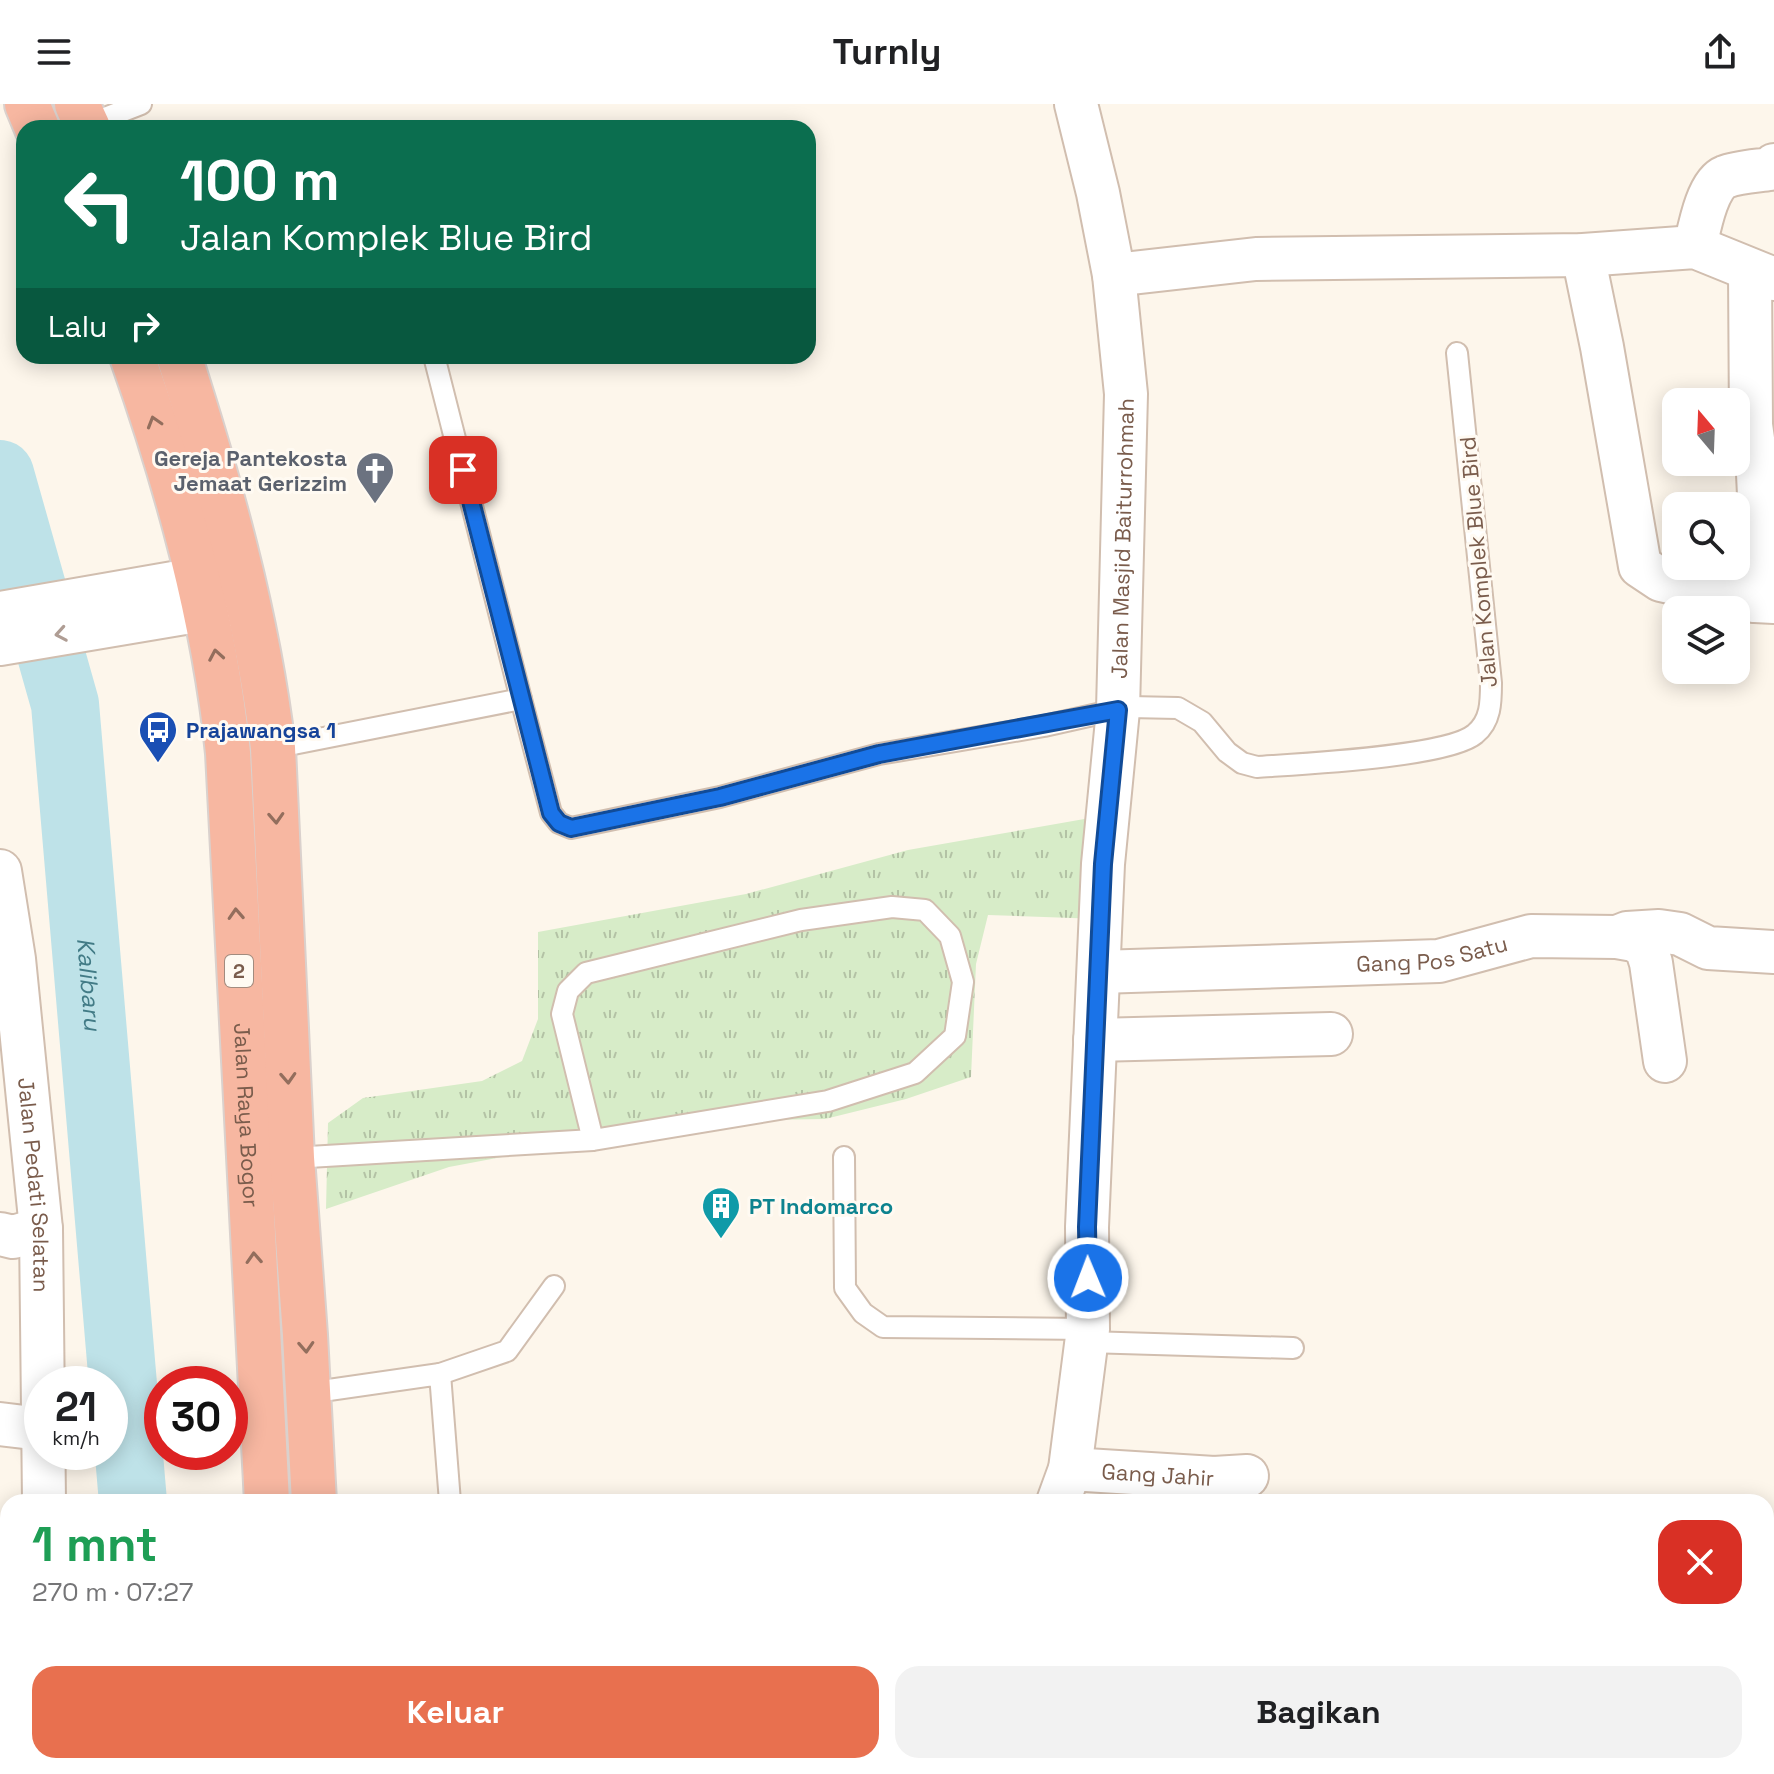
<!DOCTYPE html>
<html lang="id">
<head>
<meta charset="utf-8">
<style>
  :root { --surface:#fff; --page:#f2f2f2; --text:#202124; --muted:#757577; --accent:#e8704f }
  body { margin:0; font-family:"Space Grotesk",sans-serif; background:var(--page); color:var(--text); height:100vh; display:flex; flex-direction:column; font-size:30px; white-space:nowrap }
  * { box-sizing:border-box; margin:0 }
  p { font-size:26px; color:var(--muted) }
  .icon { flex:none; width:44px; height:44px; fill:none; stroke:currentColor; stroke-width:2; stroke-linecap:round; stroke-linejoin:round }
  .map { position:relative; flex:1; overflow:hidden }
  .panel { position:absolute; left:0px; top:1390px; width:1774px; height:280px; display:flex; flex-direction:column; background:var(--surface); border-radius:24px 24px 0 0; box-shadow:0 4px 20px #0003 }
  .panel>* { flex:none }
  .top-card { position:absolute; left:16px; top:16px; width:800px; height:244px; border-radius:24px; box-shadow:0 4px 20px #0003; background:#0b6e4f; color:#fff; overflow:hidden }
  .needle { width:52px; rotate:341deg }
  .tools { position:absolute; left:1662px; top:284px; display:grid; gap:16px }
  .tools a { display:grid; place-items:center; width:88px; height:88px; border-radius:16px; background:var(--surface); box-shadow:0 4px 20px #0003; font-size:40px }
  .speed { position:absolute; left:24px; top:1262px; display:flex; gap:16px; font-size:40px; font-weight:700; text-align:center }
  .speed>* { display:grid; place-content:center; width:104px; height:104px; border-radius:50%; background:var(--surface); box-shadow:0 4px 20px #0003; line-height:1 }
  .speed small { font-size:20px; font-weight:400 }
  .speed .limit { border:12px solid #d22; background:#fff; color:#111 }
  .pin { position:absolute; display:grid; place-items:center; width:68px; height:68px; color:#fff; margin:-34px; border-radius:16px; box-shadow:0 4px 12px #0006 }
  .me { position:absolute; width:88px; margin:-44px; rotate:359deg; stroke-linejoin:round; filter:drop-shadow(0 0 6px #0008) }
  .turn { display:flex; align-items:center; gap:28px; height:168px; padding:0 32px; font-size:36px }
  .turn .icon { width:104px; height:104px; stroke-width:2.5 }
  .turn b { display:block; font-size:56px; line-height:68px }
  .then { display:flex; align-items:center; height:76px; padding:0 32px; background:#0003; gap:16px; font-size:30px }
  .round { display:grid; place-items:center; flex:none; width:84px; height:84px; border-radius:24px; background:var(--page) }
  .summary { display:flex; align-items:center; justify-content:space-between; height:136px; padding:0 32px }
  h1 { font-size:48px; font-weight:700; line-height:60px; color:#1e9e55 }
  .action { display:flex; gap:16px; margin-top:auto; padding:16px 32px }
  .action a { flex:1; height:92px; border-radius:24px; background:var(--accent); color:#fff; font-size:32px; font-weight:700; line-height:92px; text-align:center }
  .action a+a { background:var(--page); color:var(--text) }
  header { display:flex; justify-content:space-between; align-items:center; height:104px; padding:0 32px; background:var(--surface); font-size:36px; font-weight:700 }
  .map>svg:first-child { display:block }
  .grass { fill:url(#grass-tufts) }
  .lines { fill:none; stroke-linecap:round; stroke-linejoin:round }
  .river { stroke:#bee2e8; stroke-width:68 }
  .lane-casing { stroke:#d1beaf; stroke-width:24 }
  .street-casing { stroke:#d1beaf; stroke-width:46 }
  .highway-casing { stroke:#dad1cd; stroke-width:48 }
  .lane { stroke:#fff; stroke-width:20 }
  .street { stroke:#fff; stroke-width:42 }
  .highway { stroke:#f7b7a1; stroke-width:44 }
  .oneway { stroke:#936e5d }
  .oneway2 { stroke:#af9d94 }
  .route-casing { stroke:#114b97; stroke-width:20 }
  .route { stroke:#1a73e8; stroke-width:14 }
  .labels { text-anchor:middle; stroke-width:6; stroke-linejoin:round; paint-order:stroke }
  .shield { fill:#fffaf2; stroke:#a28b7e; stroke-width:2 }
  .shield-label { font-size:20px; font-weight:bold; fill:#7a5c4c }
  .worship-label { font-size:22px; font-weight:bold; fill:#5b616d; stroke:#fffaf2; text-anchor:end }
  .street-label { font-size:22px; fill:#7a5c4c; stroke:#fffaf2 }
  .transit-label { font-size:22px; font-weight:bold; fill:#164399; stroke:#fffaf2; text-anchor:start }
  .culture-label { font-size:22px; font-weight:bold; fill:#0d838f; stroke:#fffaf2; text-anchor:start }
  .water-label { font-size:24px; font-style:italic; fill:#427b86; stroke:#fffaf2 }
</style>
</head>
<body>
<header><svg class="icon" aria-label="menu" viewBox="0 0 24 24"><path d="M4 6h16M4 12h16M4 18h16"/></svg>Turnly<svg class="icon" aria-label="share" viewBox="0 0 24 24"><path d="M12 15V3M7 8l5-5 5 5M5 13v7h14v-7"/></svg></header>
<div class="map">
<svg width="1774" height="1670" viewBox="0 0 1774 1670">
  <defs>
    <pattern id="grass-tufts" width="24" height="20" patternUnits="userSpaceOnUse" patternTransform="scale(2)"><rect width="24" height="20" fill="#d7ecc8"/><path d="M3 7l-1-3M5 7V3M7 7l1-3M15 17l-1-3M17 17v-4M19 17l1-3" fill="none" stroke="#b3c2a5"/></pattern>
  </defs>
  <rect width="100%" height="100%" fill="#fdf6eb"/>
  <path class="grass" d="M1090,714L1100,815L988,811L976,860L971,973L906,995L825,1015L693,1017L449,1063L326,1105L328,1019L363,994L482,977L522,957L538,915V828L746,790L908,746Z"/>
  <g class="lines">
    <g class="river">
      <path id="s1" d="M0,370L65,600L133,1398"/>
      <path d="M162,1662L163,1670"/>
    </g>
    <defs>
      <g id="lane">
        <path d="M87,21L141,0"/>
        <path d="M434,252L521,595"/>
        <path d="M273,644L521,595L551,709L559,719L571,724L720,693L879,650L1044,622L1129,603L1178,604L1202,618L1227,648L1242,659L1257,663C1299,660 1448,653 1475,630C1491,617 1491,598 1491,579L1457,249"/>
        <path d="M844,1053L845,1184L863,1209L883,1223L1088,1225"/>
        <path d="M292,1054L593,1036L828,997L915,969L955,932L963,878L950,832L925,806L892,803L801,816L586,869L568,887L562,910L593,1036"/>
        <path d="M1087,1238L1293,1244"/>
        <path d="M440,1270L507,1247L554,1182"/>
        <path d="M308,1289L440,1270L450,1398"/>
      </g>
      <g id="street">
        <path d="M1695,143C1699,126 1707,80 1725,73C1737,68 1756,67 1770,65L1774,61"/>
        <path d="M1583,151L1602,243L1640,462L1661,476L1755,497L1774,498"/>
        <path d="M1750,167L1751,321L1758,370L1762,454L1755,497"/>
        <path d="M1114,171L1256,155L1583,151L1695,143L1774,175"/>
        <path d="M0,509L231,469"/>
        <path d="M0,540L238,500"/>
        <path id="s2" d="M0,767L14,855L41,1125L44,1398"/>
        <path d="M1617,833L1627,829L1659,827L1680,830L1708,844L1774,848"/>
        <path id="s3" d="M1099,868L1439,857L1531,832L1617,833L1634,836L1646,843L1651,859L1665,957"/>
        <path d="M1095,936L1331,930"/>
        <path d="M0,1130L13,1133L41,1125"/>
        <path d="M0,1320L41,1325"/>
        <path id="s4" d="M1070,1365L1214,1374L1247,1372"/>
        <path id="s5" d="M1058,1398L1070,1365L1088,1225L1087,1123L1103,760L1118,606L1126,290L1114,171L1098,89L1076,0"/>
        <path d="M0,1475H8"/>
        <path d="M65,1662V1670"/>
        <path d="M974,1670L976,1662"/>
        <path d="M1564,1670L1566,1662"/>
      </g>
      <g id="highway">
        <path d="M27,0L37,24"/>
        <path d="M77,0L88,24"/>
        <path id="s6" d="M132,252C177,380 214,513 228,649L267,1398"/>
        <path d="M179,252C220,380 257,510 273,644L292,1054L305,1231L314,1398"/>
        <path d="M280,1662L281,1670"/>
        <path d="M328,1662V1670"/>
      </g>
    </defs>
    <use href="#lane" class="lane-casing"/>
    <use href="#street" class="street-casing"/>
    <use href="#highway" class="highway-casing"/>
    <use href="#lane" class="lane"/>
    <use href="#street" class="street"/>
    <use href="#highway" class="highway"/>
  </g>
  <defs><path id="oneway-chevron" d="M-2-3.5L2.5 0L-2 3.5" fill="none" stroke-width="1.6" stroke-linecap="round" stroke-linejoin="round" transform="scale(2)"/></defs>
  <g class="oneway">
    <use href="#oneway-chevron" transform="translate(154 318) rotate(-107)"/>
    <use href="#oneway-chevron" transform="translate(216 551) rotate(-100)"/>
    <use href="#oneway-chevron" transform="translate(276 714) rotate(87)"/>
    <use href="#oneway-chevron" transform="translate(236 810) rotate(-93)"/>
    <use href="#oneway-chevron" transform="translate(288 974) rotate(87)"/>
    <use href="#oneway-chevron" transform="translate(254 1154) rotate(-93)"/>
    <use href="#oneway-chevron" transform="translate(306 1243) rotate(87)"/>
  </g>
  <use class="oneway2" href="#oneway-chevron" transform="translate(61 530) rotate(170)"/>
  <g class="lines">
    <defs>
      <path id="route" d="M463,366L551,709L559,719L571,724L720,693L879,650L1118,606L1103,760L1087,1123L1088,1174"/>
    </defs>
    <use href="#route" class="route-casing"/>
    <use href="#route" class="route"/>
  </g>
  <defs>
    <symbol id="church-pin" viewBox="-11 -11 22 30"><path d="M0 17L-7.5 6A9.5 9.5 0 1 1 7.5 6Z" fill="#6b7280" stroke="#fffaf2"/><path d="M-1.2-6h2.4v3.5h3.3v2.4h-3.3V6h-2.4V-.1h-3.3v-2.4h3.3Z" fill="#fff"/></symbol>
    <symbol id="bus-pin" viewBox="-11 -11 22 30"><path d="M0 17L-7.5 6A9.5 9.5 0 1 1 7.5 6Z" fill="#1a4fb4" stroke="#fffaf2"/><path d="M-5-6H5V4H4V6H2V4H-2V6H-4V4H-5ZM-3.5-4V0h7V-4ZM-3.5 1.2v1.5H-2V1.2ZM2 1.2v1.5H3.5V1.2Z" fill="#fff"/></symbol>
    <symbol id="building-pin" viewBox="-11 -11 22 30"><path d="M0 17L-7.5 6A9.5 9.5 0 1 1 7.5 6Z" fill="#0f9aa8" stroke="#fffaf2"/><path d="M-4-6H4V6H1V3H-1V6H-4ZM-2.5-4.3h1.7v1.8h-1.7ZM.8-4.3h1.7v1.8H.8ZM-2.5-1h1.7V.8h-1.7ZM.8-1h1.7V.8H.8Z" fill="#fff"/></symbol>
  </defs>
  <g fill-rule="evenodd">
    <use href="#church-pin" x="353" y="345" width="44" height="60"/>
    <use href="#bus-pin" x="136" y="604" width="44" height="60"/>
    <use href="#building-pin" x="699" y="1080" width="44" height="60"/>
  </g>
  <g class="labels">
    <rect class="shield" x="225" y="851" width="28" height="32" rx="6"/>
    <g class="shield-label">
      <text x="239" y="874">2</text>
    </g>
    <g class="worship-label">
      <text x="347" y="362">Gereja Pantekosta<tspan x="347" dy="25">Jemaat Gerizzim</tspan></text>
    </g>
    <g class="street-label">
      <text dy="8" stroke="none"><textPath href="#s5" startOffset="968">Jalan Masjid Baiturrohmah</textPath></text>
      <text transform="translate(1478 458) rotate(-95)" y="8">Jalan Komplek Blue Bird</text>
      <text dy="8" stroke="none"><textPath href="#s3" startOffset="334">Gang Pos Satu</textPath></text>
      <text dy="8" stroke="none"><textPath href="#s6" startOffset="772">Jalan Raya Bogor</textPath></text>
      <text dy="8" stroke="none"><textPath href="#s2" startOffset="316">Jalan Pedati Selatan</textPath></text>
      <text dy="8" stroke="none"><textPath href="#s4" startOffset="88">Gang Jahir</textPath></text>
    </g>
    <g class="transit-label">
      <text x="186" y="634">Prajawangsa 1</text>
    </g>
    <g class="culture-label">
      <text x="749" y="1110">PT Indomarco</text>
    </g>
    <g class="water-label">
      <text dy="8" stroke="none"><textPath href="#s1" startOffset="520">Kalibaru</textPath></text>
    </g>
  </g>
</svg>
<div class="tools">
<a><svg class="needle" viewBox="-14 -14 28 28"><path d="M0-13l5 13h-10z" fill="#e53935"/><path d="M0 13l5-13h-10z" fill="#757577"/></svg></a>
<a><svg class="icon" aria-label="search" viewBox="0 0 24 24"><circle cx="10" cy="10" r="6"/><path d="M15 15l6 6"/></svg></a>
<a><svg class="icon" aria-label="layers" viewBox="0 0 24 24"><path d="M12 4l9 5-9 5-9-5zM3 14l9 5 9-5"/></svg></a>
</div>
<div class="speed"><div>21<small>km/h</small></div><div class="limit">30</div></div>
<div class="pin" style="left:463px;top:366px;background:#d93025"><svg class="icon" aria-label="arrive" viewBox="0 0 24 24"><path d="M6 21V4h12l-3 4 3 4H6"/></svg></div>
<svg class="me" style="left:1088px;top:1174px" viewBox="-20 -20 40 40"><circle r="17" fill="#1a73e8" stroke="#fff" stroke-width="3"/><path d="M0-11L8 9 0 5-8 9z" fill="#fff"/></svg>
<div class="top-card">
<div class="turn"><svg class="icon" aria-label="left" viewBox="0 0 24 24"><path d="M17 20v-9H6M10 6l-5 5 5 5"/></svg><div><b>100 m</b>Jalan Komplek Blue Bird</div></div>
<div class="then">Lalu<svg class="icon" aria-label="right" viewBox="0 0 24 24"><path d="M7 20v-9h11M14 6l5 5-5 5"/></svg></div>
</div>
<section class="panel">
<div class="summary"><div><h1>1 mnt</h1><p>270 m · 07:27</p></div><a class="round" style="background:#d93025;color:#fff"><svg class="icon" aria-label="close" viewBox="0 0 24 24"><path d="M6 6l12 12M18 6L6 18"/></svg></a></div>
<div class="action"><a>Keluar</a><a>Bagikan</a></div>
</section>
</div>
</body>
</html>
